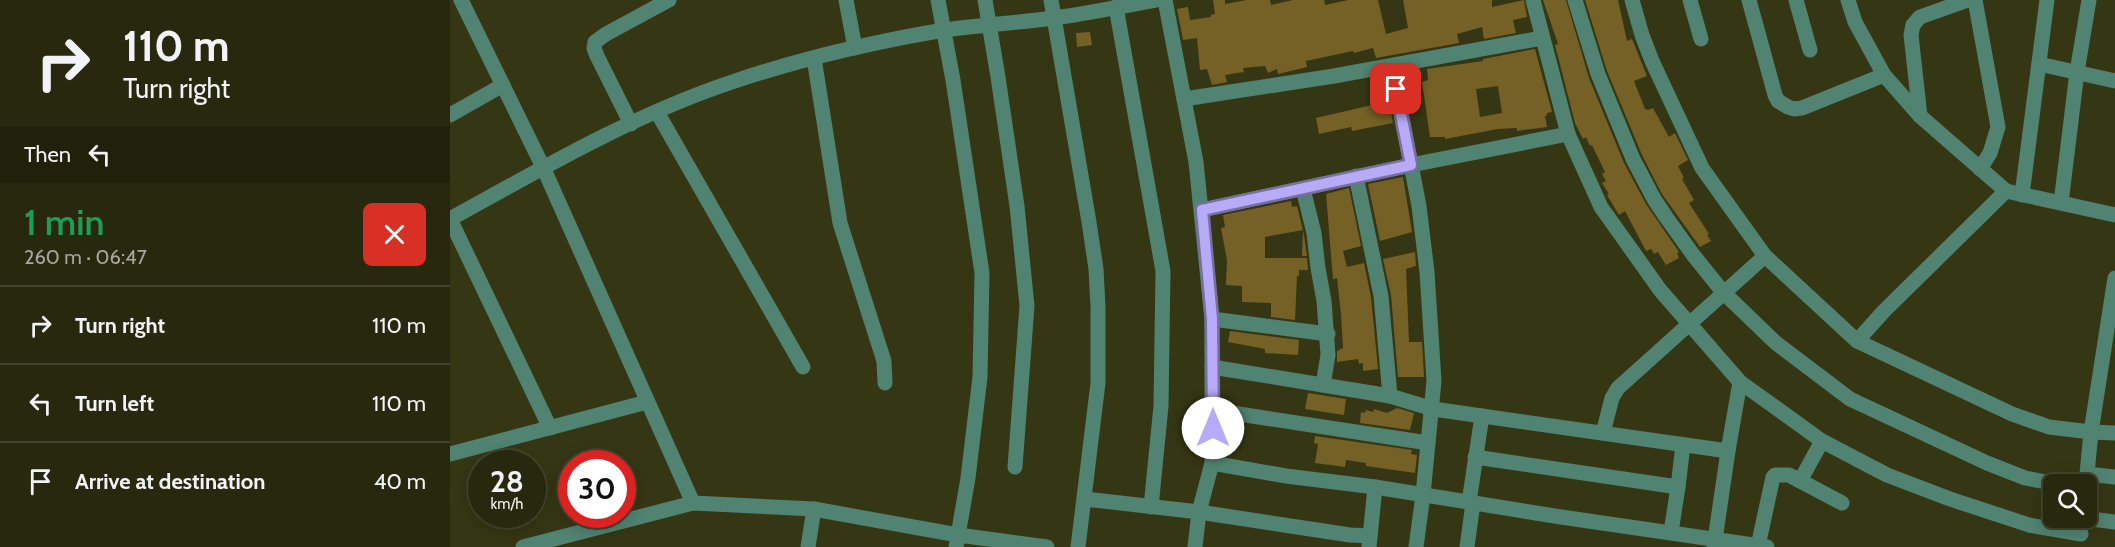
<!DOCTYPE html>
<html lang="en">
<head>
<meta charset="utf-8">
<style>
  :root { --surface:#28280e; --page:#34341c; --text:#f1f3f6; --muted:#a5a69e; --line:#44442e }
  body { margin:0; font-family:Cabin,sans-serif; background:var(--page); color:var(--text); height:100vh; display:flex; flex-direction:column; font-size:22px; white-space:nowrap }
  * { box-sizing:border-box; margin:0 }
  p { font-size:20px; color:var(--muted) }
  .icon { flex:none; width:33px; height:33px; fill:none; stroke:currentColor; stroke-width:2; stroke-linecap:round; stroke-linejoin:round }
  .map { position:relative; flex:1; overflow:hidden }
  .panel { display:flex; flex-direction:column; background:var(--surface); width:450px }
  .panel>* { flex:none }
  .top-card { background:#28280e; color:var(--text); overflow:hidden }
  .tools { position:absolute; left:1593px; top:474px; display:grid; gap:12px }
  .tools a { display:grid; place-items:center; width:54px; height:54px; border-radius:9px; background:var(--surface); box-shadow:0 3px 15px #0003,0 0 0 2px var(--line); font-size:30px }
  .speed { position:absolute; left:18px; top:450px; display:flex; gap:12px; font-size:30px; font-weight:700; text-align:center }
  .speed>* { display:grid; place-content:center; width:78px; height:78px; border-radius:50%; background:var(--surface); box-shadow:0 3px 15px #0003,0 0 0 2px var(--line); line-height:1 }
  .speed small { font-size:15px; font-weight:400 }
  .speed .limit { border:9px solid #d22; background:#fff; color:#111 }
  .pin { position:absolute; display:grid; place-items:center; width:51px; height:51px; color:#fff; margin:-26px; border-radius:12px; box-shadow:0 3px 9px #0006 }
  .me { position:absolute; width:66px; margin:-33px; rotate:0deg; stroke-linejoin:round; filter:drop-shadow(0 0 4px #0008) }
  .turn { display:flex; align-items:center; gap:21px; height:126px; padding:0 24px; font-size:27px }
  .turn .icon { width:78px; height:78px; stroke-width:2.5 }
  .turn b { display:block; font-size:42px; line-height:51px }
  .then { display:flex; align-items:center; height:57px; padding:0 24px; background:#0003; gap:12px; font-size:22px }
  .round { display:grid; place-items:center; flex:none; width:63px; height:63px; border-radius:9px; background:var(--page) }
  .summary { display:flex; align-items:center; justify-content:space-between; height:102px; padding:0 24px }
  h1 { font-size:36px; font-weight:600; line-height:45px; color:#1e9e55 }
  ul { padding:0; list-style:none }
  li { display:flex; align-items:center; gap:18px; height:78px; padding:0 24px; border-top:2px solid var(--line) }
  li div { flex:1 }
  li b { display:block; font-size:22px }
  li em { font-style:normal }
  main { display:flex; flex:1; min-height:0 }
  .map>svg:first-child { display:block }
  .building { fill:#756125; fill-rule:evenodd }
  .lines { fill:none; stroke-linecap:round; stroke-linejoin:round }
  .minor { stroke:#508371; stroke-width:15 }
  .route-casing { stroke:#776fa1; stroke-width:15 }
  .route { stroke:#b7abf8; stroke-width:10 }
</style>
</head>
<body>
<main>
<section class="panel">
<div class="top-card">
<div class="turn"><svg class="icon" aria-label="right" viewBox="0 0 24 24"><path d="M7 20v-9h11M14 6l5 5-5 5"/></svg><div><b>110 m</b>Turn right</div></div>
<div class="then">Then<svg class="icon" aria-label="left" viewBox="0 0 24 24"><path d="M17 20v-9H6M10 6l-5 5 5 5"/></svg></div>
</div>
<div class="summary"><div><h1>1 min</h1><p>260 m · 06:47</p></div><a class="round" style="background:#d93025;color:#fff"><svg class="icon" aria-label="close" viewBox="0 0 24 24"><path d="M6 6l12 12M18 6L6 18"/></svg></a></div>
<ul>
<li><svg class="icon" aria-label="right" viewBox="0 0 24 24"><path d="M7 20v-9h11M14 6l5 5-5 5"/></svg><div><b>Turn right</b></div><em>110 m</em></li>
<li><svg class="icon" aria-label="left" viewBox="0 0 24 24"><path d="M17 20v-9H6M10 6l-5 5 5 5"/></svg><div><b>Turn left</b></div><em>110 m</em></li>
<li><svg class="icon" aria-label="arrive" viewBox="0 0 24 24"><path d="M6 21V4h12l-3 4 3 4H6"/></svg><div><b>Arrive at destination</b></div><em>40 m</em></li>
</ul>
</section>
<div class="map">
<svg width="1665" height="547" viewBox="0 0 1665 547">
  <rect width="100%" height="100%" fill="#353613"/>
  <g class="building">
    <path d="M763,0H775V4L797,0H820L821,5L843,0H874L875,5L898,0H928L936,34L958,28L953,0H1042V7L1074,0L1077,17L1063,20L1066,33L1034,39L1032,27L1007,34L1009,43L926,58L923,48L904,53L903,51L856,61L857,67L828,74L827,69L818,73L815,66L793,68L794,72L775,75L777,82L762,85L757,69L750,70L747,38L733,40L727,9L738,7L740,20L761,17V15L765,14Z"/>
    <path d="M1093,0H1116L1139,78L1174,163L1196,204L1229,252L1227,253L1229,258L1216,265L1208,252L1204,254L1201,249L1196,251L1175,211L1169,215L1157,195L1159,194L1152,183L1156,181L1152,174L1155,172L1142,145L1140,146L1136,137L1133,139L1125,123L1105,45L1108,44Z"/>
    <path d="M1135,0H1168L1177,41L1182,39L1197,76L1184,81L1195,109L1198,110L1203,108L1219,137L1225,133L1238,160L1228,166L1234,178L1232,179L1244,200L1239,203L1259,234L1257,235L1261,241L1250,247L1212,194L1192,155L1157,71Z"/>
    <path d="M640,32L642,45L627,47L626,33Z"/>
    <path d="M1085,49L1102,112L1097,113V115L1095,116L1097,127L1067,131V128L1048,129L995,139V137H980L972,82L978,80L977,69L1033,61V59ZM1048,86L1052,113L1030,117L1026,89Z"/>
    <path d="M939,101L943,123L902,131L901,127L869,134L866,118Z"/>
    <path d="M953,177L962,232L930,241L918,184Z"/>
    <path d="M899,188L911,246L893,251L897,267L914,263L921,297L928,369L913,371V363L909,364L908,359L887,362V351L893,348L891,314L887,278L883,279L876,194Z"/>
    <path d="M841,201L842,207L847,206L854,235L857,256H852L853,230L815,237V258H857L858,270H849V276H847L845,320L821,317V303L792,302V286L776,285L777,260L771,228L775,227L773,215Z"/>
    <path d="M965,252L966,266L956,269L959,342H972L974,377H948L941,295L933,259Z"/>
    <path d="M780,331L849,340L848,355L815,353V349L778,342Z"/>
    <path d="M858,393L896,399L894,415L855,409Z"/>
    <path d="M947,408L964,413L960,430L910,423L911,412L915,413L916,410L923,412L924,409L937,413Z"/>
    <path d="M865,436L962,450L961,454L967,455L965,473L916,466V463L896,460L895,467L865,463L868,444L864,443Z"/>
  </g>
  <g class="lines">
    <g class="minor">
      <path d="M11,0L93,167L243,503"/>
      <path d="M396,0L405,48"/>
      <path d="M488,0L503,80L532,273L530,377L518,478L506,547"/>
      <path d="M535,0L548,77L567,206L577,306L565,467"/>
      <path d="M601,0L639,222L646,269L648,307V383L628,547"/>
      <path d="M715,0L746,162L762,319V463L749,512L745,547"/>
      <path d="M1083,0L1118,134L1151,207L1210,290L1290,382L1372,441L1437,475L1500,499L1579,525L1631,534"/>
      <path d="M1125,0L1148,74L1183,159L1204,199L1216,217L1244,256L1273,292L1326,343L1400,399L1537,463L1575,478L1607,484"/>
      <path d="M1182,0L1192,35L1202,61L1252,168L1315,256L1407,341L1562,414L1599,427L1641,432L1665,433"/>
      <path d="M1240,0L1251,39"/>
      <path d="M1299,0L1325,95L1328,101L1338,107L1344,109L1352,108L1434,75"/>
      <path d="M1346,0L1360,50"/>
      <path d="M1398,0L1405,22L1434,75L1470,116L1556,191L1665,215"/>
      <path d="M1525,0L1548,127L1540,153L1530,169"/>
      <path d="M666,7L713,271L711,406L701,507"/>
      <path d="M364,58L390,223L434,361L435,383"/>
      <path d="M1589,64L1665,81"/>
      <path d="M942,66L969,206L977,272L984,381L973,495L966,547"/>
      <path d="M734,99L884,76L1092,38"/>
      <path d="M207,112L353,367"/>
      <path d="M0,115L53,85"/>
      <path d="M1470,116L1461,35L1463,25L1470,17L1518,0"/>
      <path d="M181,124L147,56L144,48L145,42L156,34L219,0"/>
      <path d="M906,176L931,296L940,396"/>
      <path d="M853,189L864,233L868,268L874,301L878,355L873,385"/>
      <path d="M1572,195L1597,0"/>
      <path d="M1611,203L1627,72L1639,0"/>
      <path d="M752,210L961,165L1118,134"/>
      <path d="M0,219C91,169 183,115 282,82C350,59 423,42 494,30C530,25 567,23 603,18C637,14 671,6 706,0"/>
      <path d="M0,219L100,428"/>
      <path d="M762,319L878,334"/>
      <path d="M1407,341L1434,311L1556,191"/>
      <path d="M762,367L940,396L983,409L1278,451L1290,382"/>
      <path d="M763,410L978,443"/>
      <path d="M1153,433L1162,398L1168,388L1315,256"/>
      <path d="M0,454L197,402"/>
      <path d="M1025,457L1228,487L1233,445"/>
      <path d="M762,463L836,476L925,487L1111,517L1317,547"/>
      <path d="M1637,474L1665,477"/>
      <path d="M1350,481L1372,441"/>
      <path d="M1636,484L1641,432L1665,278"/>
      <path d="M635,499L749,512L900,535L920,536"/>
      <path d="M1019,502L1032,416"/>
      <path d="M1634,518L1665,522"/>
      <path d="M1221,532L1228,487"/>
      <path d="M1308,546L1323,477L1325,475H1339L1392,503"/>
      <path d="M73,547L243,503L364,509L508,535L597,547"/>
      <path d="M358,547L364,509"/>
      <path d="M919,547L925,487"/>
      <path d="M1017,547L1023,503"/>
      <path d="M1264,547L1278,451"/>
    </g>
  </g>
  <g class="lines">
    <defs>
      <path id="route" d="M763,428L762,319L752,210L961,165L946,89"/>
    </defs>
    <use href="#route" class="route-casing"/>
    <use href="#route" class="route"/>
  </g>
</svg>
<div class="tools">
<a><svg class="icon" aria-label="search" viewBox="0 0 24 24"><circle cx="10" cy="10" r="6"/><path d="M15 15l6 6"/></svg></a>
</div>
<div class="speed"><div>28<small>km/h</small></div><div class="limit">30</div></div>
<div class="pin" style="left:946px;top:89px;background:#d93025"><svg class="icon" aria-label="arrive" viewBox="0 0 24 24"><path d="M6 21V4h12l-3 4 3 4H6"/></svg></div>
<svg class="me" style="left:763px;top:428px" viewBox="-20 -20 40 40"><circle r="19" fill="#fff"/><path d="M0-13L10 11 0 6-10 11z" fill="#b7abf8"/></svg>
</div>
</main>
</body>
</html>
